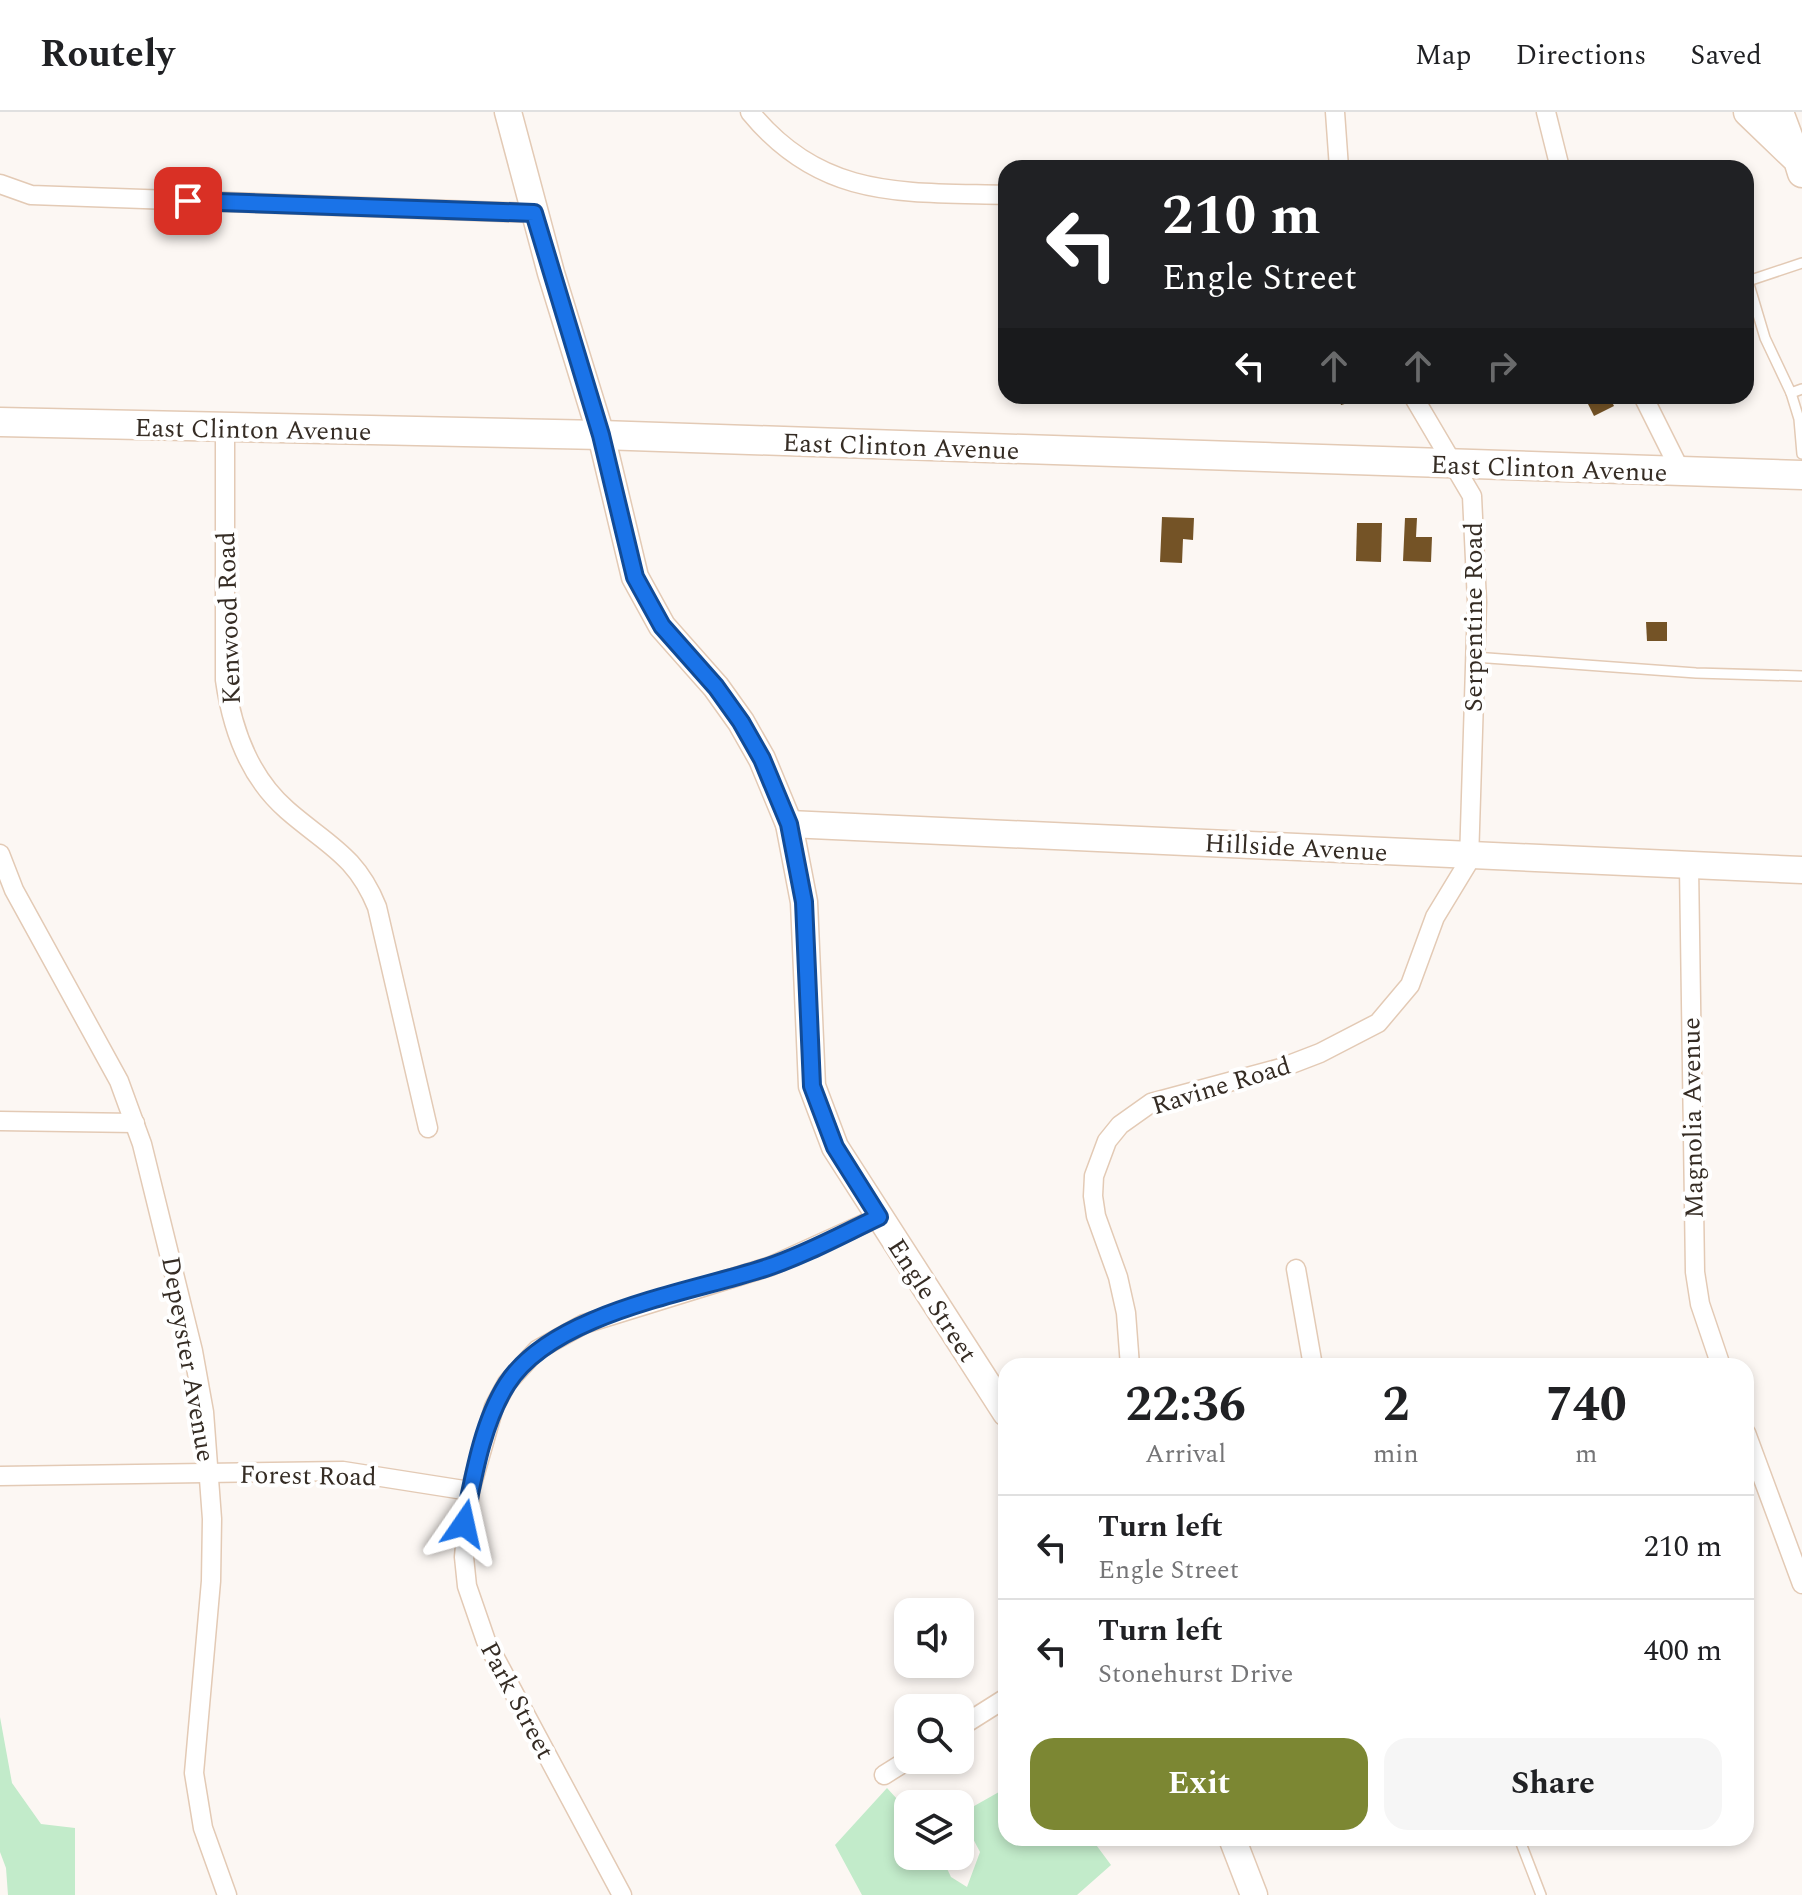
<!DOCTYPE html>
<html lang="en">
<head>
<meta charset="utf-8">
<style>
  :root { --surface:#fff; --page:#f6f6f6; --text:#202124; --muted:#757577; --line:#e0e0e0; --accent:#7c8733 }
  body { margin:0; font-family:Spectral,serif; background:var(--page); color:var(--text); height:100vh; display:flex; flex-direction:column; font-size:30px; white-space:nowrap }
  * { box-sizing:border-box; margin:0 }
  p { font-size:26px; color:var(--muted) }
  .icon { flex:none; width:44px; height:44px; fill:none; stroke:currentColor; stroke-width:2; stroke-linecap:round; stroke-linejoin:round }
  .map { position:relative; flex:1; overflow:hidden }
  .panel { position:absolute; left:998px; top:1246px; width:756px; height:488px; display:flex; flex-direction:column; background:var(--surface); border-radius:24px; box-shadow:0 4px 12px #0003 }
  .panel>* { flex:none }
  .top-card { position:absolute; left:998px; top:48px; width:756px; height:244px; border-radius:24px; box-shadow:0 4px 12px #0003; background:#202124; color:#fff; overflow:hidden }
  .buttons { position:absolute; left:894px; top:1486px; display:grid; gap:16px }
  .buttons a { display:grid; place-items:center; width:80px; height:80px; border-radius:16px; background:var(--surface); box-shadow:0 4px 12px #0003; font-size:40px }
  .pin { position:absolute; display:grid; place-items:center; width:68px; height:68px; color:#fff; margin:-34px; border-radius:16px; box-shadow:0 4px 12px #0006 }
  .me { position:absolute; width:88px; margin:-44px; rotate:11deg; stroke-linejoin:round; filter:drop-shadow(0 0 6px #0008) }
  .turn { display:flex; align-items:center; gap:28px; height:168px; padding:0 32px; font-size:36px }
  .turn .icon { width:104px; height:104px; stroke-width:2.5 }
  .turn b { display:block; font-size:56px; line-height:68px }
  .lanes { display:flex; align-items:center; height:76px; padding:0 32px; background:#0003; justify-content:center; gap:40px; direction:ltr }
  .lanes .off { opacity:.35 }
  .eta { display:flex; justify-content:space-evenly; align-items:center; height:136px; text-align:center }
  .eta b { font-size:48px; font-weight:700; line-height:56px }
  .primary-button { display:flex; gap:16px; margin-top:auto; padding:16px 32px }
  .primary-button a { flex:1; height:92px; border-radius:24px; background:var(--accent); color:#fff; font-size:32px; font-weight:700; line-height:92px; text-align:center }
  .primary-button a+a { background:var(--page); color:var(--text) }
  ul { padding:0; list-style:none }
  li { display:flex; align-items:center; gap:24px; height:104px; padding:0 32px; border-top:2px solid var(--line) }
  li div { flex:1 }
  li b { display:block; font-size:30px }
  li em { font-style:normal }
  header { display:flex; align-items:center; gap:48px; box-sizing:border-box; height:112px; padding:0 40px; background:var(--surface); border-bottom:2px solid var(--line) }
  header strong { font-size:38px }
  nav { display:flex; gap:44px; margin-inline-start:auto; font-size:28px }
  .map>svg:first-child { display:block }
  .green { fill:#c2ebca }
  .building { fill:#745326 }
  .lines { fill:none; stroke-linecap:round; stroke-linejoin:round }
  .lane-casing { stroke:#e3cab5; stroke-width:12 }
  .street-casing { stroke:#e3cab5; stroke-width:21 }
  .secondary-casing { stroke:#e3cab5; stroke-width:29 }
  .primary-casing { stroke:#e3cab5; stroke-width:31 }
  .lane { stroke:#fff; stroke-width:9 }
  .street { stroke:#fff; stroke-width:18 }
  .secondary { stroke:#fff; stroke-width:26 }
  .primary { stroke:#fff; stroke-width:28 }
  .route-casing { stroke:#114b97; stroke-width:20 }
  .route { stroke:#1a73e8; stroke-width:14 }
  .labels { text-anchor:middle; stroke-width:8; stroke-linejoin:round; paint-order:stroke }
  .street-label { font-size:26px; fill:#352c24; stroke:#fff }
</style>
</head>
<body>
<header>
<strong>Routely</strong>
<nav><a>Map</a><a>Directions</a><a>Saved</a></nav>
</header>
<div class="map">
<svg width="1802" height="1783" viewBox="0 0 1802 1783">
  <rect width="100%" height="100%" fill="#fcf7f3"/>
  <g class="green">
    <path d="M0,1605L12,1671L41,1712L75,1716V1783H8L6,1756L0,1740Z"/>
    <path d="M887,1676L908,1699V1744H941L951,1765L967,1775L980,1740L960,1702L1006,1676V1726H1091L1111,1753L1077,1783H862L835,1733Z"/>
  </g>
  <g class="building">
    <path d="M1339,284H1369V285L1341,293Z"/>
    <path d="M1584,284H1609L1614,294L1594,304Z"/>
    <path d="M1162,405L1194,406L1193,428L1183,427L1182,451L1160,450Z"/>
    <path d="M1405,406H1417L1416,425H1432L1431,450L1403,449Z"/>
    <path d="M1357,411H1382L1381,450L1356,449Z"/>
    <path d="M1646,510H1667V529H1647Z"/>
  </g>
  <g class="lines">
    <defs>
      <g id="lane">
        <path d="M1802,151L1748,169L1765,226L1791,281L1802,277"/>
        <path d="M1791,281L1799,307L1802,342"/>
        <path d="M1474,545L1696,561L1802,564"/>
        <path d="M1519,1726L1541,1783"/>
      </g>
      <g id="street">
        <path d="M750,0C822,88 903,80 1006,83"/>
        <path d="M1335,0L1339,56"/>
        <path d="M1546,0L1560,56"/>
        <path d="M0,72L31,83L534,101"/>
        <path d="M1643,284L1681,360"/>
        <path d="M225,317V568C232,617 249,665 287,698C327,733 356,743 377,795L428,1016"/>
        <path d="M0,742L14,778L119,969L142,1032L193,1239L204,1300L212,1407L211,1469L194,1661L203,1716L227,1783"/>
        <path d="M1689,754L1695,1160L1700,1192L1721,1254"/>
        <path d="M0,1009L135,1011"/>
        <path d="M1296,1157L1313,1254"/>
        <path d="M1130,1254L1126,1201L1118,1165L1096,1104L1093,1084L1094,1064L1107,1029L1120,1013L1151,991L1281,956L1320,941L1378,911L1410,873L1435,805L1469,749L1477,490L1472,384L1413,284"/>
        <path d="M1746,1321L1802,1472"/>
        <path d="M0,1364L343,1359L470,1379"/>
        <path d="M960,1615L1006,1586"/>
        <path d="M884,1663L908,1648"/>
        <path d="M622,1783L486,1529L467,1474L464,1445L470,1379L494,1295L507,1271L537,1238L584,1212L771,1154L879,1105"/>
      </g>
      <g id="secondary">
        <path d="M508,0L551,161L601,323L635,465L662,514L716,575L741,610L762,647L789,712L804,790L812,974L835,1035L1006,1301"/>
        <path d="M1780,0L1798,48"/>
        <path d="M789,712L1802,758"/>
        <path d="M1232,1726L1254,1783"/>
      </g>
      <g id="primary">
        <path d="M1748,0L1798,48L1802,61"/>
        <path d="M0,310L601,323L1802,363"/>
      </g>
    </defs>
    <use href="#lane" class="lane-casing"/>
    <use href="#street" class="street-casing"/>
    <use href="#secondary" class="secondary-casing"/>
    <use href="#primary" class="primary-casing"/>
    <use href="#lane" class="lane"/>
    <use href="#street" class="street"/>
    <use href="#secondary" class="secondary"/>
    <use href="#primary" class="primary"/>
  </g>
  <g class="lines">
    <defs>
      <path id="route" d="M188,89L534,101L601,323L635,465L662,514L716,575L741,610L762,647L789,712L804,790L812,974L835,1035L879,1105C843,1122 807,1142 768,1155C690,1181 553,1200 507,1272C482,1311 473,1367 464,1412"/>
    </defs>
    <use href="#route" class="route-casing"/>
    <use href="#route" class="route"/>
  </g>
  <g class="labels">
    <g class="street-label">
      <text transform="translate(253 317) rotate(1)" y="9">East Clinton Avenue</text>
      <text transform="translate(901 334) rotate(2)" y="9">East Clinton Avenue</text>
      <text transform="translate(1549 356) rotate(2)" y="9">East Clinton Avenue</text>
      <text transform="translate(1473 505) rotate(-90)" y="9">Serpentine Road</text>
      <text transform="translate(228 506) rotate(-92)" y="9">Kenwood Road</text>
      <text transform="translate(1296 735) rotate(3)" y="9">Hillside Avenue</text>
      <text transform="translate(1221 973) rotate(-17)" y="9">Ravine Road</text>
      <text transform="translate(1692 1006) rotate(-91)" y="9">Magnolia Avenue</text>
      <text transform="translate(933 1188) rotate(57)" y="9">Engle Street</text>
      <text transform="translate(189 1247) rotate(80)" y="9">Depeyster Avenue</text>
      <text transform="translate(308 1363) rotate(1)" y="9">Forest Road</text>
      <text transform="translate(518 1588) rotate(62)" y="9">Park Street</text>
    </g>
  </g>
</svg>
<div class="buttons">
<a><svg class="icon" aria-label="sound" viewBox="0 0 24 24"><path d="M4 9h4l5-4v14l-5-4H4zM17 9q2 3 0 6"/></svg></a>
<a><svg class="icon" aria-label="search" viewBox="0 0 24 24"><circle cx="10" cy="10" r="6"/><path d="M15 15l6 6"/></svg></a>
<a><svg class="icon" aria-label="layers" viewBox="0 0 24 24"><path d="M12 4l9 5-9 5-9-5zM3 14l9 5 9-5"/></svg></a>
</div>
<div class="pin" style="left:188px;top:89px;background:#d93025"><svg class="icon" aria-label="arrive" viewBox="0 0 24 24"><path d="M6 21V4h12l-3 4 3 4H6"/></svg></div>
<svg class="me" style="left:464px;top:1412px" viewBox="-20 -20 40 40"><path d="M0-17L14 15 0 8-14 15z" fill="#1a73e8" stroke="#fff" stroke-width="4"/></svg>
<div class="top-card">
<div class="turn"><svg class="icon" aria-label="left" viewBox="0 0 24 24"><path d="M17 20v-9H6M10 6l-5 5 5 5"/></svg><div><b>210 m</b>Engle Street</div></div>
<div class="lanes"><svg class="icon" aria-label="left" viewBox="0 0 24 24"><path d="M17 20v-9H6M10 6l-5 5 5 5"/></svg><svg class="icon off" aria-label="ahead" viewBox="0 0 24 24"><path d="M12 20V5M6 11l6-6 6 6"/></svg><svg class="icon off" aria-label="ahead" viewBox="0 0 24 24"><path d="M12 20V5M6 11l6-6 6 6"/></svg><svg class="icon off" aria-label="right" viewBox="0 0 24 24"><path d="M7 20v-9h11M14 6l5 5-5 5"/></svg></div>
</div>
<section class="panel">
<div class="eta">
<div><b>22:36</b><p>Arrival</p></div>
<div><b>2</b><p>min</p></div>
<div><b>740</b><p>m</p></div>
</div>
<ul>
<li><svg class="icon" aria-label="left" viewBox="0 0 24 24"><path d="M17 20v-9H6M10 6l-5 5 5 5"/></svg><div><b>Turn left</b><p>Engle Street</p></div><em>210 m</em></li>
<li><svg class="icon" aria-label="left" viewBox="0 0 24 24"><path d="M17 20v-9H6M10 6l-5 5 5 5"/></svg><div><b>Turn left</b><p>Stonehurst Drive</p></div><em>400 m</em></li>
</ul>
<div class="primary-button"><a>Exit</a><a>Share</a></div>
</section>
</div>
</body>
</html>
